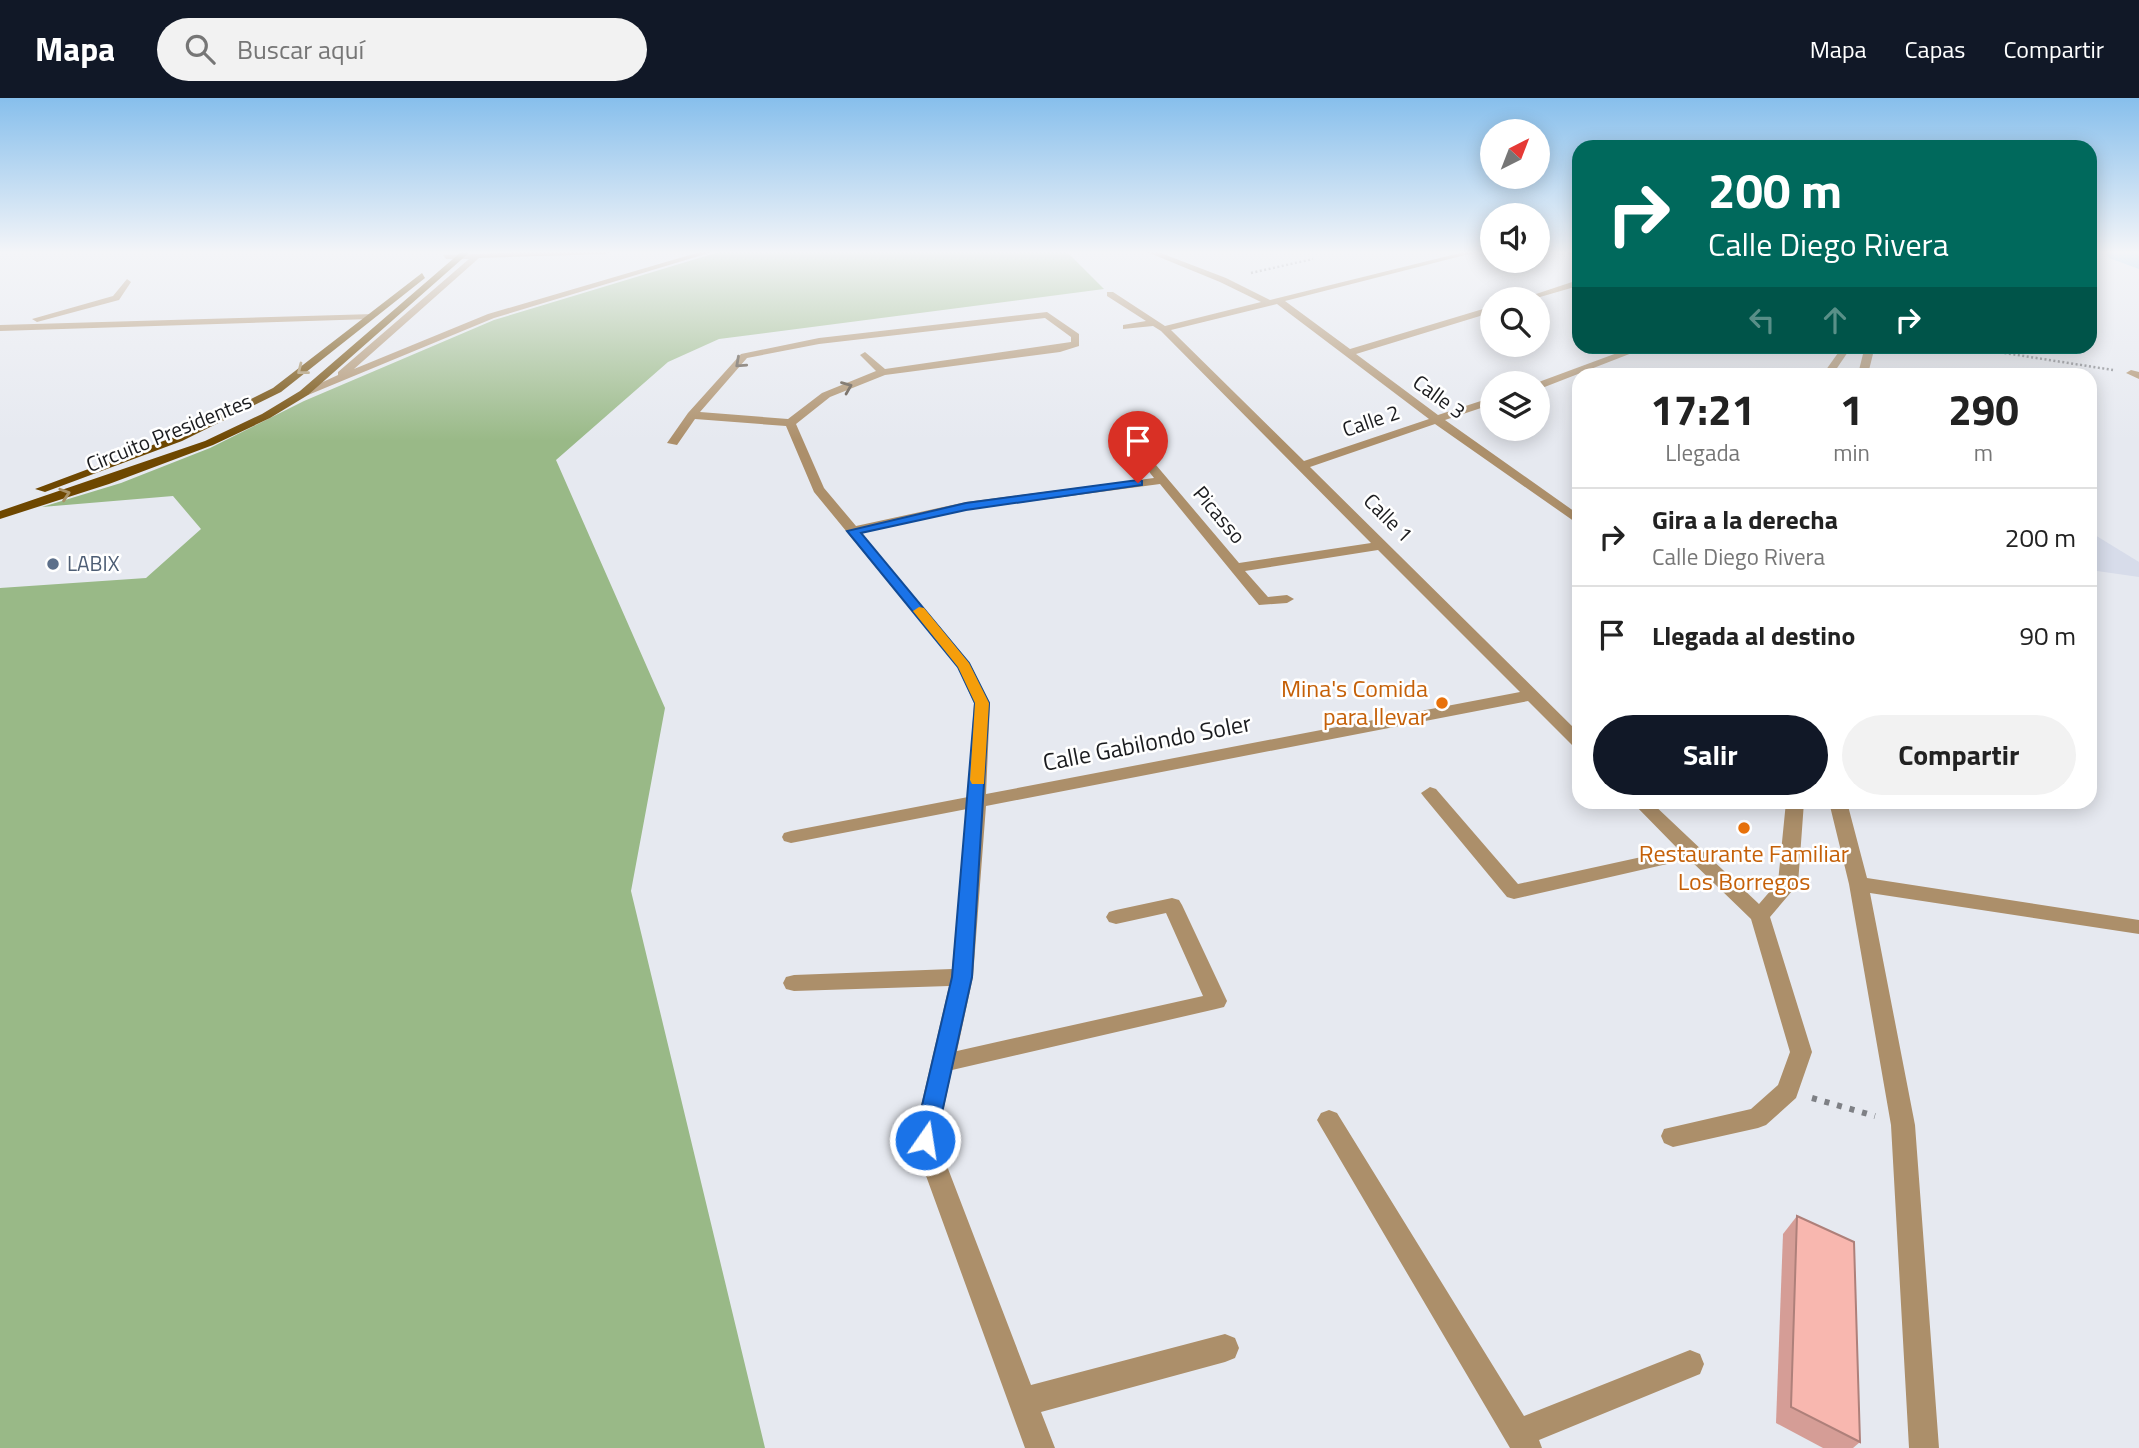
<!DOCTYPE html>
<html lang="es">
<head>
<meta charset="utf-8">
<style>
  :root { --surface:#fff; --page:#f2f2f2; --text:#222; --muted:#767676; --line:#e0e0e0; --accent:#111827 }
  body { margin:0; font-family:"Titillium Web",sans-serif; background:var(--page); color:var(--text); height:100vh; display:flex; flex-direction:column; font-size:26px; white-space:nowrap }
  * { box-sizing:border-box; margin:0 }
  p { font-size:23px; color:var(--muted) }
  .icon { flex:none; width:38px; height:38px; fill:none; stroke:currentColor; stroke-width:2; stroke-linecap:round; stroke-linejoin:round }
  .map { position:relative; flex:1; overflow:hidden }
  .side { position:absolute; left:1572px; top:270px; width:525px; height:441px; display:flex; flex-direction:column; background:var(--surface); border-radius:21px; box-shadow:0 4px 18px #0003 }
  .side>* { flex:none }
  .banner { position:absolute; left:1572px; top:42px; width:525px; height:214px; border-radius:21px; box-shadow:0 4px 18px #0003; background:#00695c; color:#fff; overflow:hidden }
  .needle { width:46px; rotate:42deg }
  .buttons { position:absolute; left:1480px; top:21px; display:grid; gap:14px }
  .buttons a { display:grid; place-items:center; width:70px; height:70px; border-radius:50%; background:var(--surface); box-shadow:0 4px 18px #0003; font-size:35px }
  .pin { position:absolute; display:grid; place-items:center; width:60px; height:60px; color:#fff; margin:-72px -30px; border-radius:50% 50% 50% 0; rotate:-45deg; box-shadow:0 0 7px #0007 }
  .pin .icon { rotate:45deg }
  .me { position:absolute; width:77px; margin:-38px; rotate:13deg; stroke-linejoin:round; filter:drop-shadow(0 0 5px #0008) }
  .turn { display:flex; align-items:center; gap:24px; height:147px; padding:0 21px; font-size:32px }
  .turn .icon { width:91px; height:91px; stroke-width:2.5 }
  .turn b { display:block; font-size:49px; line-height:60px }
  .lanes { display:flex; align-items:center; height:66px; padding:0 21px; background:#0003; justify-content:center; gap:35px; direction:ltr }
  .lanes .off { opacity:.35 }
  .eta { display:flex; justify-content:space-evenly; align-items:center; height:119px; text-align:center }
  .eta b { font-size:42px; font-weight:700; line-height:49px }
  .button { display:flex; gap:14px; margin-top:auto; padding:14px 21px }
  .button a { flex:1; height:80px; border-radius:42px; background:var(--accent); color:#fff; font-size:28px; font-weight:700; line-height:80px; text-align:center }
  .button a+a { background:var(--page); color:var(--text) }
  ul { padding:0; list-style:none }
  li { display:flex; align-items:center; gap:21px; height:98px; padding:0 21px; border-top:2px solid var(--line) }
  li div { flex:1 }
  li b { display:block; font-size:26px }
  li em { font-style:normal }
  header { display:flex; align-items:center; gap:42px; box-sizing:border-box; height:98px; padding:0 35px; background:var(--accent); color:#fff }
  header strong { font-size:33px }
  nav { display:flex; gap:38px; margin-inline-start:auto; font-size:24px }
  .search { width:490px; height:63px; background:var(--page); display:flex; align-items:center; gap:18px; box-sizing:border-box; padding:0 24px; border-radius:38px; color:var(--muted); font-size:26px }
  .map>svg:first-child { display:block }
  .built { fill:#d7dcea }
  .forest { fill:#99b987 }
  .lines { fill:none; stroke-linecap:round; stroke-linejoin:round }
  .river { fill:#95d0f1; fill-rule:evenodd }
  .path-far1 { stroke:#7e8085; stroke-width:2.5; stroke-dasharray:2 2.5; stroke-linecap:butt }
  .path { stroke:#7e8085; stroke-width:6; stroke-dasharray:5 8; stroke-linecap:butt }
  .minor { fill:#ac8f6a; fill-rule:evenodd }
  .major { fill:#6e4700; fill-rule:evenodd }
  .wall { fill:#d59d96 }
  .building { fill:#f8b7af; stroke:#ae807a; stroke-width:2 }
  .oneway { stroke:#554a3d }
  .oneway2 { stroke:#a89166 }
  .route { fill:#1a73e8; stroke:#114b97; stroke-width:2 }
  .slow { fill:#f59e0b }
  .service-dot { fill:#5c6f8a; stroke:#fff; stroke-width:2.5 }
  .food-dot { fill:#e8710a; stroke:#fff; stroke-width:2.5 }
  .labels { text-anchor:middle; stroke-width:5; stroke-linejoin:round; paint-order:stroke }
  .far-street-label { font-size:21px; fill:#1b1c1f; stroke:#fff }
  .far-service-label { font-size:21px; fill:#4e5e75; stroke:#fff; text-anchor:start }
  .food-label { font-size:24px; fill:#c56008; stroke:#fff; text-anchor:end }
  .street-label { font-size:24px; fill:#1b1c1f; stroke:#fff }
</style>
</head>
<body>
<header>
<strong>Mapa</strong>
<div class="search"><svg class="icon" aria-label="search" viewBox="0 0 24 24"><circle cx="10" cy="10" r="6"/><path d="M15 15l6 6"/></svg>Buscar aquí</div>
<nav><a>Mapa</a><a>Capas</a><a>Compartir</a></nav>
</header>
<div class="map">
<svg width="2139" height="1350" viewBox="0 0 2139 1350">
  <rect width="100%" height="100%" fill="#e6e9f0"/>
  <path class="built" d="M2090,434L2139,464V479L2090,472Z"/>
  <path class="forest" d="M719,154H1067L1104,191L719,241L668,264L556,362L665,610L631,793L765,1350H0V490L146,480L201,431L173,398L42,409L121,385L210,350L304,303L494,222Z"/>
  <g class="lines">
    <path class="river" d="M2105,154H2139V171L2109,160Z"/>
    <g class="path-far1">
      <path d="M1251,175L1313,161"/>
      <path d="M1960,248L2113,272"/>
    </g>
    <path class="path" d="M1812,1000L1875,1018"/>
    <g class="minor">
      <path d="M533,154H610L606,156L479,160L354,271L488,216L700,154H712L494,220L308,297L299,295L338,277V274L469,161H446L443,157Z"/>
      <path d="M1147,154H1158L1226,180L1270,202L1464,154H1477L1285,203L1350,251L1493,208V214L1356,256L1438,317L1493,299V306L1445,322L1578,416V426L1435,326L1310,369L1578,634V648L1572,647L1528,603L986,708L973,879L957,953L1203,898L1166,815L1116,826L1109,824L1106,819L1109,814L1116,812L1172,800L1179,802L1182,807L1227,903L1224,909L1216,911L952,972L937,1042L1031,1287L1225,1236L1235,1240L1239,1250L1235,1260L1225,1264L1041,1314L1055,1350H1025L913,1042L949,888L794,893L786,891L783,885L786,879L794,877L952,871L967,711L791,745L784,743L782,739L784,735L791,733L968,699L974,605L957,568L814,394L786,328L695,321L677,347L667,345L688,315L741,256L819,240L1047,214L1079,236V248L1060,254L885,277L830,299L796,326L824,390L856,428L966,404L1154,380L1135,356L1141,353L1145,354L1239,465L1371,445L1161,233L1153,228L1123,231V227L1146,223L1107,198V194H1113L1165,228L1261,204L1220,184ZM1277,206L1429,321L1304,363L1171,232ZM1045,220L1071,239V244L885,271L865,254L860,257L876,273L822,295L788,321L700,314L747,260L819,246ZM1160,386L1259,507L1287,505L1294,501L1287,497L1268,499L1245,473L1378,452L1520,594L986,696L990,605L969,564L861,435L966,412Z"/>
      <path d="M1567,154H1578V157L1568,156Z"/>
      <path d="M127,181L131,184L119,202L37,224L32,221L113,198Z"/>
      <path d="M1578,182V188L1533,201H1521Z"/>
      <path d="M374,216L376,218L371,221L0,233V227Z"/>
      <path d="M1636,248H1650L1542,290L1538,291V285H1536Z"/>
      <path d="M1843,248H1852L1833,276H1823Z"/>
      <path d="M1865,248H1875L1868,276H1858Z"/>
      <path d="M2131,272L2139,274V281L2126,275Z"/>
      <path d="M1430,689L1436,691L1518,786L1678,751L1632,704H1651L1759,806L1778,784L1786,704H1804L1798,786L1770,819L1812,954L1796,1000L1766,1027L1758,1030L1673,1049L1664,1045L1661,1038L1664,1031L1751,1011L1778,987L1790,954L1751,821L1689,761L1514,801L1507,799L1424,699L1421,695Z"/>
      <path d="M1829,704H1847L1867,780L2139,822V836L1870,795L1915,1027L1939,1350H1909L1891,1027L1849,786Z"/>
      <path d="M1329,1012L1337,1015L1524,1318L1690,1252L1700,1256L1704,1266L1700,1276L1539,1342L1542,1350H1510L1321,1029L1317,1022L1321,1015Z"/>
    </g>
    <g class="major">
      <path d="M461,154H470L308,297L270,320L213,347L109,386L0,421V413L205,343L262,316L300,293Z"/>
      <path d="M422,175L425,180L281,294L182,343L45,394L35,391L174,339L273,290Z"/>
    </g>
  </g>
  <path class="wall" d="M1797,1118L1860,1344L1853,1350H1823L1776,1325L1783,1136Z"/>
  <path class="building" d="M1797,1118L1854,1144L1860,1344L1791,1309Z"/>
  <defs><path id="oneway-chevron" d="M-2-3.5L2.5 0L-2 3.5" fill="none" stroke-width="1.6" stroke-linecap="round" stroke-linejoin="round" transform="scale(1.75)"/></defs>
  <g class="oneway">
    <use href="#oneway-chevron" transform="translate(740 265) rotate(138)"/>
    <use href="#oneway-chevron" transform="translate(847 289) rotate(-22)"/>
  </g>
  <g class="oneway2">
    <use href="#oneway-chevron" transform="translate(302 272) rotate(142)"/>
    <use href="#oneway-chevron" transform="translate(65 396) rotate(-18)"/>
  </g>
  <linearGradient id="sky" x2="0" y2="1"><stop stop-color="#87bfec"/><stop offset="0.45" stop-color="#f4f5f8"/><stop offset="1" stop-color="#f4f5f8" stop-opacity="0"/></linearGradient>
  <rect width="2139" height="343" fill="url(#sky)"/>
  <path class="route" d="M1138,382L1142,383V387L966,412L861,435L969,565L989,605L972,879L936,1042L933,1049L925,1052L917,1049L914,1042L952,879L975,605L958,569L847,433L966,405Z"/>
  <path class="slow" d="M919,509L924,510L969,565L989,605L984,686H972L970,682L975,605L958,569L913,513Z"/>
  <circle class="service-dot" cx="53" cy="466" r="7"/>
  <g class="food-dot">
    <circle cx="1442" cy="605" r="7"/>
    <circle cx="1744" cy="730" r="7"/>
  </g>
  <g class="labels">
    <g class="far-street-label">
      <text transform="translate(1439 299) rotate(36)" y="7">Calle 3</text>
      <text transform="translate(1371 323) rotate(-19)" y="7">Calle 2</text>
      <text transform="translate(169 335) rotate(-22)" y="7">Circuito Presidentes</text>
      <text transform="translate(1219 417) rotate(50)" y="7">Picasso</text>
      <text transform="translate(1388 420) rotate(45)" y="7">Calle 1</text>
    </g>
    <g class="far-service-label">
      <text x="67" y="473">LABIX</text>
    </g>
    <g class="food-label">
      <text x="1428" y="599">Mina's Comida<tspan x="1428" dy="28">para llevar</tspan></text>
      <text x="1744" y="764" text-anchor="middle">Restaurante Familiar<tspan x="1744" dy="28">Los Borregos</tspan></text>
    </g>
    <g class="street-label">
      <text transform="translate(1147 645) rotate(-11)" y="8">Calle Gabilondo Soler</text>
    </g>
  </g>
</svg>
<div class="buttons">
<a><svg class="needle" viewBox="-14 -14 28 28"><path d="M0-13l5 13h-10z" fill="#e53935"/><path d="M0 13l5-13h-10z" fill="#767676"/></svg></a>
<a><svg class="icon" aria-label="sound" viewBox="0 0 24 24"><path d="M4 9h4l5-4v14l-5-4H4zM17 9q2 3 0 6"/></svg></a>
<a><svg class="icon" aria-label="search" viewBox="0 0 24 24"><circle cx="10" cy="10" r="6"/><path d="M15 15l6 6"/></svg></a>
<a><svg class="icon" aria-label="layers" viewBox="0 0 24 24"><path d="M12 4l9 5-9 5-9-5zM3 14l9 5 9-5"/></svg></a>
</div>
<div class="pin" style="left:1138px;top:385px;background:#d93025"><svg class="icon" aria-label="arrive" viewBox="0 0 24 24"><path d="M6 21V4h12l-3 4 3 4H6"/></svg></div>
<svg class="me" style="left:925px;top:1042px" viewBox="-20 -20 40 40"><circle r="17" fill="#1a73e8" stroke="#fff" stroke-width="3"/><path d="M0-11L8 9 0 5-8 9z" fill="#fff"/></svg>
<div class="banner">
<div class="turn"><svg class="icon" aria-label="right" viewBox="0 0 24 24"><path d="M7 20v-9h11M14 6l5 5-5 5"/></svg><div><b>200 m</b>Calle Diego Rivera</div></div>
<div class="lanes"><svg class="icon off" aria-label="left" viewBox="0 0 24 24"><path d="M17 20v-9H6M10 6l-5 5 5 5"/></svg><svg class="icon off" aria-label="ahead" viewBox="0 0 24 24"><path d="M12 20V5M6 11l6-6 6 6"/></svg><svg class="icon" aria-label="right" viewBox="0 0 24 24"><path d="M7 20v-9h11M14 6l5 5-5 5"/></svg></div>
</div>
<section class="side">
<div class="eta">
<div><b>17:21</b><p>Llegada</p></div>
<div><b>1</b><p>min</p></div>
<div><b>290</b><p>m</p></div>
</div>
<ul>
<li><svg class="icon" aria-label="right" viewBox="0 0 24 24"><path d="M7 20v-9h11M14 6l5 5-5 5"/></svg><div><b>Gira a la derecha</b><p>Calle Diego Rivera</p></div><em>200 m</em></li>
<li><svg class="icon" aria-label="arrive" viewBox="0 0 24 24"><path d="M6 21V4h12l-3 4 3 4H6"/></svg><div><b>Llegada al destino</b></div><em>90 m</em></li>
</ul>
<div class="button"><a>Salir</a><a>Compartir</a></div>
</section>
</div>
</body>
</html>
